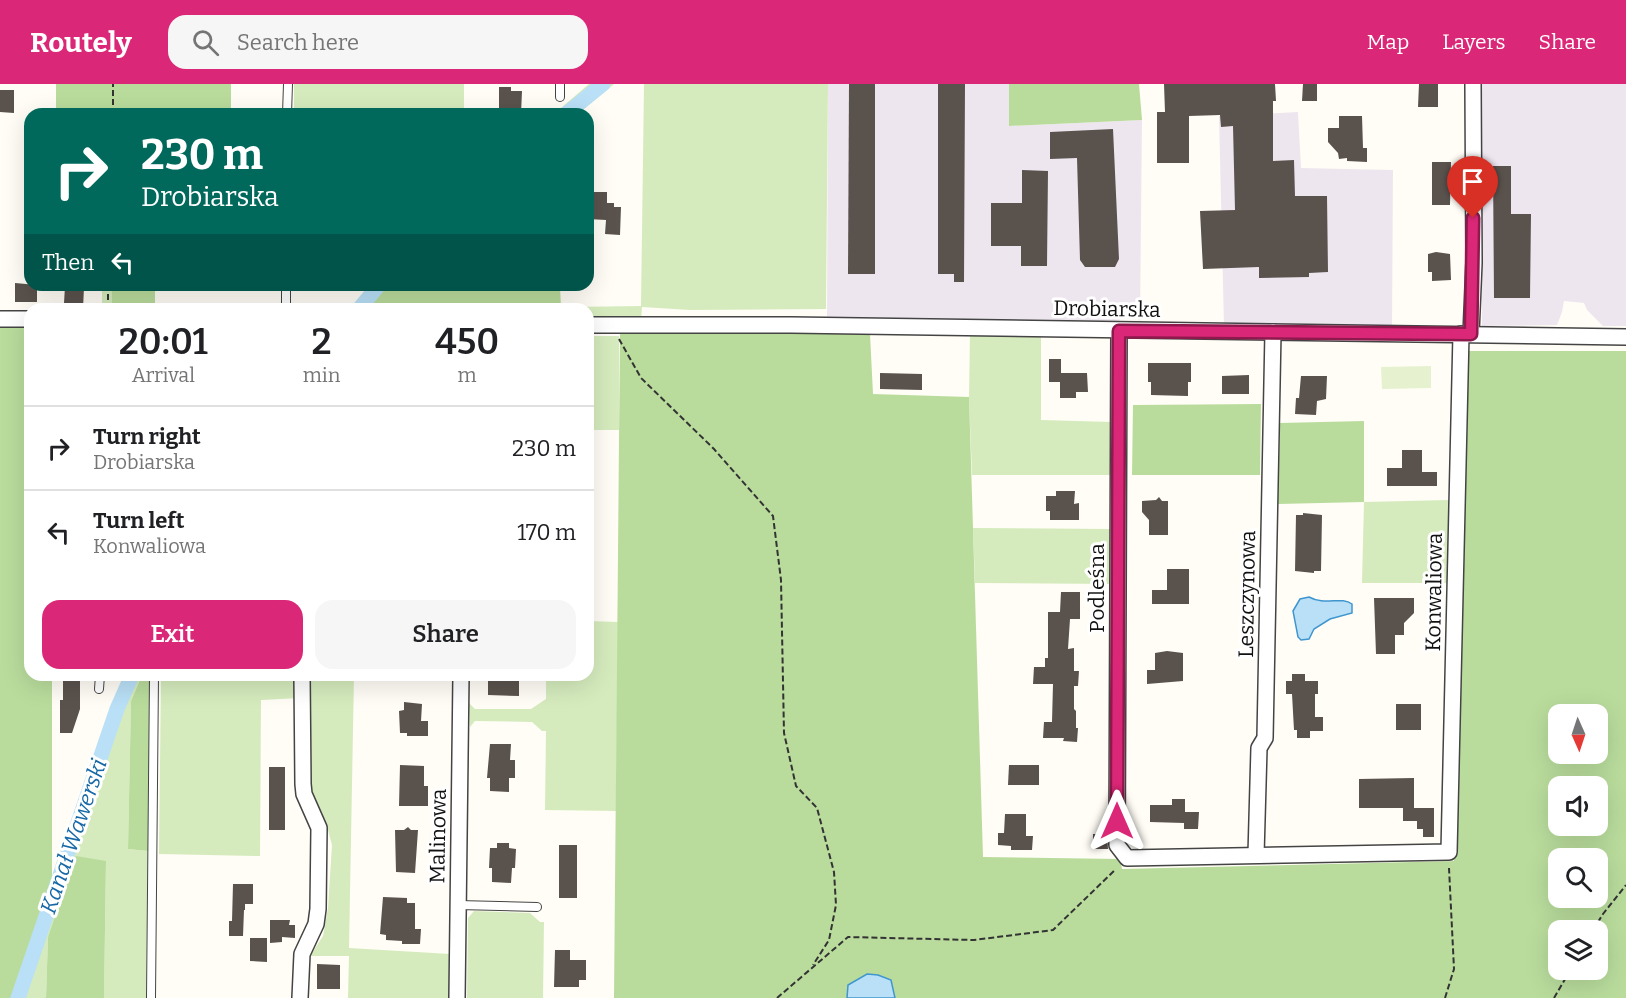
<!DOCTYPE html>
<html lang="en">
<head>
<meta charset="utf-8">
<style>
  :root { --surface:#fff; --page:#f6f6f6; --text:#202124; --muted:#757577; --line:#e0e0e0; --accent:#db2777 }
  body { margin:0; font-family:Bitter,serif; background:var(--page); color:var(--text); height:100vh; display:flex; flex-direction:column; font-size:22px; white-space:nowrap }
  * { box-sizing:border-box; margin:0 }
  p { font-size:20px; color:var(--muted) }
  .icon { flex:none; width:33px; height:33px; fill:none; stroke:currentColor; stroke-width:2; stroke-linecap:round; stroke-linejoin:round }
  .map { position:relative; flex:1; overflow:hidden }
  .sheet { position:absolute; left:24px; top:219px; width:570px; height:378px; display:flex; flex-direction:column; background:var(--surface); border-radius:18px; box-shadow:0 6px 24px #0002 }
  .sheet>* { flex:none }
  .top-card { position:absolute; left:24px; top:24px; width:570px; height:183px; border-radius:18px; box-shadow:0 6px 24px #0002; background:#00695c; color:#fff; overflow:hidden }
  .needle { width:39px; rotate:177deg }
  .buttons { position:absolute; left:1548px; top:620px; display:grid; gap:12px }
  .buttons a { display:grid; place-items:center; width:60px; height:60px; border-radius:12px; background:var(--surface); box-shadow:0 6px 24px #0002; font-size:30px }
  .pin { position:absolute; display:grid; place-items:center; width:51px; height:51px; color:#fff; margin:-62px -26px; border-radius:50% 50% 50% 0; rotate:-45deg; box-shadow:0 0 6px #0007 }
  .pin .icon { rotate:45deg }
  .me { position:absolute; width:66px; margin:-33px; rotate:0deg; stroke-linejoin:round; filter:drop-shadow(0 0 4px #0008) }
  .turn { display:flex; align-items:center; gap:21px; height:126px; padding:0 18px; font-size:27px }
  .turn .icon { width:78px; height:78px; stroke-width:2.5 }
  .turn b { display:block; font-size:42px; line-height:51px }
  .then { display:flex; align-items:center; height:57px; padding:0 18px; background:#0003; gap:12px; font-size:22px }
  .eta { display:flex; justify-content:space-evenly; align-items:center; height:102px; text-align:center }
  .eta b { font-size:36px; font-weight:600; line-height:42px }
  .action { display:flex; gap:12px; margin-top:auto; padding:12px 18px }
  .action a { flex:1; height:69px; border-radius:18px; background:var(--accent); color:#fff; font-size:24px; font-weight:600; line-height:69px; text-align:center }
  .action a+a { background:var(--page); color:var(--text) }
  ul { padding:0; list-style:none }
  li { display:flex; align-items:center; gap:18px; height:84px; padding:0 18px; border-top:2px solid var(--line) }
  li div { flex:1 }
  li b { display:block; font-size:22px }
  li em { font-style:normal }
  header { display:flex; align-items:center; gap:36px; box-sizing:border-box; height:84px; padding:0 30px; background:var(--accent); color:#fff }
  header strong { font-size:28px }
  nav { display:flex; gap:33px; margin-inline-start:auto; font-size:21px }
  .search { width:420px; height:54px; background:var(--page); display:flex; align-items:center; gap:15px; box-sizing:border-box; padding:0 21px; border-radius:18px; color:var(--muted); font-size:22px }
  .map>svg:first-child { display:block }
  .industrial { fill:#eee6ef }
  .green { fill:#d5ebbd }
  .forest { fill:#b9dc9c; fill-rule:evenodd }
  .pitch { fill:#e6f2cf }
  .water { fill:#b9e0f7; stroke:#3f96cf; stroke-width:1.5 }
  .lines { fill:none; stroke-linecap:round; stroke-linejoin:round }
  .canal { stroke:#b9e0f7; stroke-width:15 }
  .building { fill:#5a524d }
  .lane-casing { stroke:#444; stroke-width:10 }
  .street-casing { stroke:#444; stroke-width:18 }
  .path { stroke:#333; stroke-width:2; stroke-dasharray:6 3; stroke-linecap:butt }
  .lane { stroke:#fff; stroke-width:8 }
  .street { stroke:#fff; stroke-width:15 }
  .route-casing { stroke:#8e194d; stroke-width:15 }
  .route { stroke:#db2777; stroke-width:10 }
  .labels { text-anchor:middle; stroke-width:6; stroke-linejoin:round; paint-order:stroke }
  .street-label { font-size:21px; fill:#111; stroke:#fff }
  .water-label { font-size:22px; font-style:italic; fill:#1768a6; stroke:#fff }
</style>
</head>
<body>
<header>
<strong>Routely</strong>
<div class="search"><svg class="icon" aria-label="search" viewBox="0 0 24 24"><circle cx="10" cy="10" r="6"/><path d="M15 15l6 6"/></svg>Search here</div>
<nav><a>Map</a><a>Layers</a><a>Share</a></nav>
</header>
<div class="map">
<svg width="1626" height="914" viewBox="0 0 1626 914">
  <rect width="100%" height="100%" fill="#fffdf5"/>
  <g class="industrial">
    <path d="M828,0H1009V42L1142,36L1140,237L1134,232H1121L1118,240L827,239Z"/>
    <path d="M1480,0H1626V242H1603L1587,226L1584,219L1564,217L1562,228L1557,241L1482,242Z"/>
    <path d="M1298,28L1301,84L1393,86L1392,244L1224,242L1219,32Z"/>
  </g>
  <g class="green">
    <rect x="294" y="0" width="170" height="30"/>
    <path d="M589,0H614L578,30H554Z"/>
    <path d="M644,0H828L826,225L690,226L642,223L641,236L588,235V225H571V223L641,222Z"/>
    <rect x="102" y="201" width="10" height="24"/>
    <path d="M370,201H388L367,225H350Z"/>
    <path d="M970,250H1041V336L1112,338L1111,391H972L969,313Z"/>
    <rect x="588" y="252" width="31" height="94"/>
    <path d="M1449,416L1448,499H1362L1364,418Z"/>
    <path d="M973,444L1111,445V500L975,499Z"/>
    <path d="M588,537L618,538L616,727L545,726L546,647H542L532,638L475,637L470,643L469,619L475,625H531L546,615V591H588Z"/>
    <path d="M127,591H142L131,617L128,765L148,767L146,914H104L106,778L48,853L46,914H13L114,620Z"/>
    <path d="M161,591H298L299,614L261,616L260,772L159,770Z"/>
    <path d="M309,591H354L349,864L450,870V914H348L349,872H310L323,852L328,824L332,761L328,746L311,710Z"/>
    <path d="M474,827L530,829L540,838H544L543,914H467L468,834Z"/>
  </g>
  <g class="forest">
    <rect x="56" y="0" width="175" height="30"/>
    <path d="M1009,0H1139L1142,36L1009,42Z"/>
    <rect x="112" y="201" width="43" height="24"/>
    <path d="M388,201H560L561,225H367Z"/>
    <path d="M0,241L30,242V591H52V800L13,914H0Z"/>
    <path d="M620,246L870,250L873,310L969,313L983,773L1120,775L1122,785L1454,777L1467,267H1626V914H614ZM1558,630H1598V669H1558ZM1558,702H1598V741H1558ZM1558,774H1598V813H1558ZM1558,846H1598V885H1558Z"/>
    <path d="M1261,320L1260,391H1132L1133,321Z"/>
    <path d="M1364,337V418L1278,420L1280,339Z"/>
    <path d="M142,591H150L148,767L128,765L131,617Z"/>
    <path d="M76,772L106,777L104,914H46L48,853Z"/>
  </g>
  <path class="pitch" d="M1431,282V304L1382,305L1381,283Z"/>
  <g class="water">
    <path d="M1309,513C1325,522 1341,512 1352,520V529L1330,535L1314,545L1309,555L1301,556L1298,553L1293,527L1300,515Z"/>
    <path d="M867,890L878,891L891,896L895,914H847L848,901Z"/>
  </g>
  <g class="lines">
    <g class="canal">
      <path d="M566,30L603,0"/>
      <path d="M359,225L379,201"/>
      <path d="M18,914L117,625L132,591"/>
    </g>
  </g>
  <g class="building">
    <path d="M849,0H875V190H848Z"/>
    <path d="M938,0H965L964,198H954V190H938Z"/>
    <path d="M1164,0H1275L1276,17H1273V77L1294,76L1295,112H1327L1328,188L1309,189V193L1259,194V183L1203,185L1200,127L1235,126L1233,42L1221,43L1220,31L1189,32V79H1157V28H1165Z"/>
    <path d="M1303,0H1317V17H1302Z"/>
    <path d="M1419,0H1438V23H1418Z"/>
    <path d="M499,3H511V7H522L521,30H499Z"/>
    <path d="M0,6H14V29L0,28Z"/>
    <path d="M1339,32H1362L1363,64H1367V78L1347,77V74L1339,75L1338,69L1328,58V44H1339Z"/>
    <path d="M1113,45L1119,175L1115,183H1085L1080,176L1077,74L1050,75V48Z"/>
    <path d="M1432,78H1451L1450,121H1432Z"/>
    <path d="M1493,82H1511V130H1531L1530,214H1494Z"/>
    <path d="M1022,86L1048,87L1047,182H1021V162H991V119H1022Z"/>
    <path d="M593,108H607V119H614V123H621L620,151L605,150L606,136L588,135V119H593Z"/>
    <path d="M1436,168L1450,170L1451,196L1432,197V188H1428V170Z"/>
    <path d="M15,199L37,201V218H15Z"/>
    <path d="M65,202L84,203L83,225H68V220L64,219Z"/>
    <path d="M1049,275H1061V289H1087L1088,308H1076V314H1060V298H1049Z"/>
    <path d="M1148,279H1191V298H1188V312L1151,311V298H1148Z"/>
    <path d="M880,289L922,290V306L880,305Z"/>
    <path d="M1249,291V310H1222V292Z"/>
    <path d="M1301,292H1327L1326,315L1317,317L1316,331L1295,330L1296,314H1299Z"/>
    <path d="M1402,366H1422V388H1437V402H1387V384H1402Z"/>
    <path d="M1056,407H1075L1074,420L1079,419V436H1050V427H1046V412H1056Z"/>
    <path d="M1159,413L1162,417H1168V451H1149V436L1142,428V417L1156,416Z"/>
    <path d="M1303,429L1322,431L1321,487H1314V489L1295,487L1296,431H1303Z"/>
    <path d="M1167,485H1189V520H1152V506H1167Z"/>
    <path d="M1061,508H1080V535H1070L1068,565L1074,564V587H1079L1078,602H1074V625L1076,627V644H1078L1077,658L1063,657L1064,654H1043L1044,638H1052L1053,600H1033L1034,583H1045V574H1048V528H1060Z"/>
    <path d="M1374,514H1414V529L1404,539V551H1395V570H1376Z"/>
    <path d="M1167,567L1183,569V597L1147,600V586H1155V569Z"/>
    <path d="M1292,590H1305V597H1318V610H1315V633H1323V647H1310V654H1297V646H1294L1292,610H1286V597H1292Z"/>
    <path d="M63,591H80V625L72,649H60V616H63Z"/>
    <path d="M488,591H519V612L488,611Z"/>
    <path d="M404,618L422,620L421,637H428V652H407V649H400L399,627L404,626Z"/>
    <rect x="1396" y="620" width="25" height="26"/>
    <path d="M490,660H511L510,676H515V694H509V708L490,707V694H487Z"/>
    <path d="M400,681L424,682V702H428V722H399Z"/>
    <path d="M1009,681H1039V701H1008Z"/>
    <rect x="269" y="683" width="16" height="63"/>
    <path d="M1414,694V724H1434V753H1423V745H1417V737H1403V724H1359V695Z"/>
    <path d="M1172,715H1185V728H1199L1198,745H1184V739L1150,738V721H1172Z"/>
    <path d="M1005,730H1026V752H1033L1032,766H1011V762L998,761V749H1004Z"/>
    <path d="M408,743L411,746H418L415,789L396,788L395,746H404Z"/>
    <path d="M1093,750H1107L1108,765H1093Z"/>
    <path d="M497,759H509V764L516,765L515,784H512L511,799L492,798V784H489L490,764H497Z"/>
    <rect x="559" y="761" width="18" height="53"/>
    <path d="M233,800H253V820H245V826H244L243,852H229V837H232Z"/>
    <path d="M383,813L407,814V819H415V845H421L420,860H402V857L386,856V851L380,850Z"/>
    <path d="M270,836H290L289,841H295V854L282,853V858L270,859Z"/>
    <path d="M250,854H267V878L250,877Z"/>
    <path d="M555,866H570V876H586V896H579V903H554Z"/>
    <path d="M317,880L340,881V905H317Z"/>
  </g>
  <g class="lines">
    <defs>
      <g id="lane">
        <path d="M560,13V0"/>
        <path d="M287,30L288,0"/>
        <path d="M286,225V201"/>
        <path d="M99,605L100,591"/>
        <path d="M458,821L537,823"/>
        <path d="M151,914L154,591"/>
      </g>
      <g id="street">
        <path d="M0,235H30"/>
        <path d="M588,241H791L1626,253"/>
        <path d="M1119,247L1117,761L1127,774L1449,768L1461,250"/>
        <path d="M1471,250L1474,179L1473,0"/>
        <path d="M1256,771L1259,664L1265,654L1273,248"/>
        <path d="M300,914L302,870L316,840L318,825L319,744L304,710L303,700L302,591"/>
        <path d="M457,914L461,591"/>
      </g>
    </defs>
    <use href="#lane" class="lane-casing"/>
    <use href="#street" class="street-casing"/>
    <g class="path">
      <path d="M113,30V0"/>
      <path d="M108,225V201"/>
      <path d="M619,255L641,294L714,365L773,432L781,496L784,649L796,702L817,724L834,788L836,821L829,856L813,881"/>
      <path d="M1593,846L1603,830L1626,801"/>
      <path d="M777,914L848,853L974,856L1053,846L1116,785"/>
      <path d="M1445,914L1454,885L1449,784"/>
      <path d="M1554,914L1571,885"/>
    </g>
    <use href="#lane" class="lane"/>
    <use href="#street" class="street"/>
  </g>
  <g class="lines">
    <defs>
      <path id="route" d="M1117,737L1119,247L1471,250L1473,134"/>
    </defs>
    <use href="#route" class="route-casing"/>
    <use href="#route" class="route"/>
  </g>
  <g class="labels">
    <g class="street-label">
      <text transform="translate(1107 225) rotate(1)" y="7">Drobiarska</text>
      <text transform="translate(1097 504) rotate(-90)" y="7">Podleśna</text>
      <text transform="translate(1434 508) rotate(-89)" y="7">Konwaliowa</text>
      <text transform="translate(1247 510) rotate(-89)" y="7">Leszczynowa</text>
      <text transform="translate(438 752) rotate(-89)" y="7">Malinowa</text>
    </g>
    <g class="water-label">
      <text transform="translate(73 752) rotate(-71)" y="8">Kanał Wawerski</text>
    </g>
  </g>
</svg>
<div class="buttons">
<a><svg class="needle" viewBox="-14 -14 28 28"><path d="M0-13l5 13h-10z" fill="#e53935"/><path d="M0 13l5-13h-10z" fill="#757577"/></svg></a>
<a><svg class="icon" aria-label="sound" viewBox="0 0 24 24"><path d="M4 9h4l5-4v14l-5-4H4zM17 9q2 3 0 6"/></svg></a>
<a><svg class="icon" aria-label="search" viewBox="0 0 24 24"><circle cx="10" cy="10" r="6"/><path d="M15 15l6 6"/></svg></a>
<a><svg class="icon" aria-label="layers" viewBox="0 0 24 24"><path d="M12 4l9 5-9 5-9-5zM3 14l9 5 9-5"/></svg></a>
</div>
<div class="pin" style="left:1473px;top:134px;background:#d93025"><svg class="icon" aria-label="arrive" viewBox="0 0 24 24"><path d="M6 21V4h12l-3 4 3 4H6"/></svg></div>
<svg class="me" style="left:1117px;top:737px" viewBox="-20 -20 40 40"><path d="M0-17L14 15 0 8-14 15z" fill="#db2777" stroke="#fff" stroke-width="4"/></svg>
<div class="top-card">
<div class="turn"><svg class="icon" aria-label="right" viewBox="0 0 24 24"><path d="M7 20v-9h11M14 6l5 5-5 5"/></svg><div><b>230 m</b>Drobiarska</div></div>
<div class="then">Then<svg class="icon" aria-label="left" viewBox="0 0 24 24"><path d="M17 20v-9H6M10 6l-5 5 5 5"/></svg></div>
</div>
<section class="sheet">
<div class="eta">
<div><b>20:01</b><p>Arrival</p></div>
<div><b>2</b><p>min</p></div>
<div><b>450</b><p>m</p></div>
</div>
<ul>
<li><svg class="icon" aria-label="right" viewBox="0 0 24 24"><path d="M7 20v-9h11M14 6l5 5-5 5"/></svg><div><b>Turn right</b><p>Drobiarska</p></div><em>230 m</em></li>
<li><svg class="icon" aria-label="left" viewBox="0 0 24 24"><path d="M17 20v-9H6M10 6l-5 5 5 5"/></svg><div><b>Turn left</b><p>Konwaliowa</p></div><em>170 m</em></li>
</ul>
<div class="action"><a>Exit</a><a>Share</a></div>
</section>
</div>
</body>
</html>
